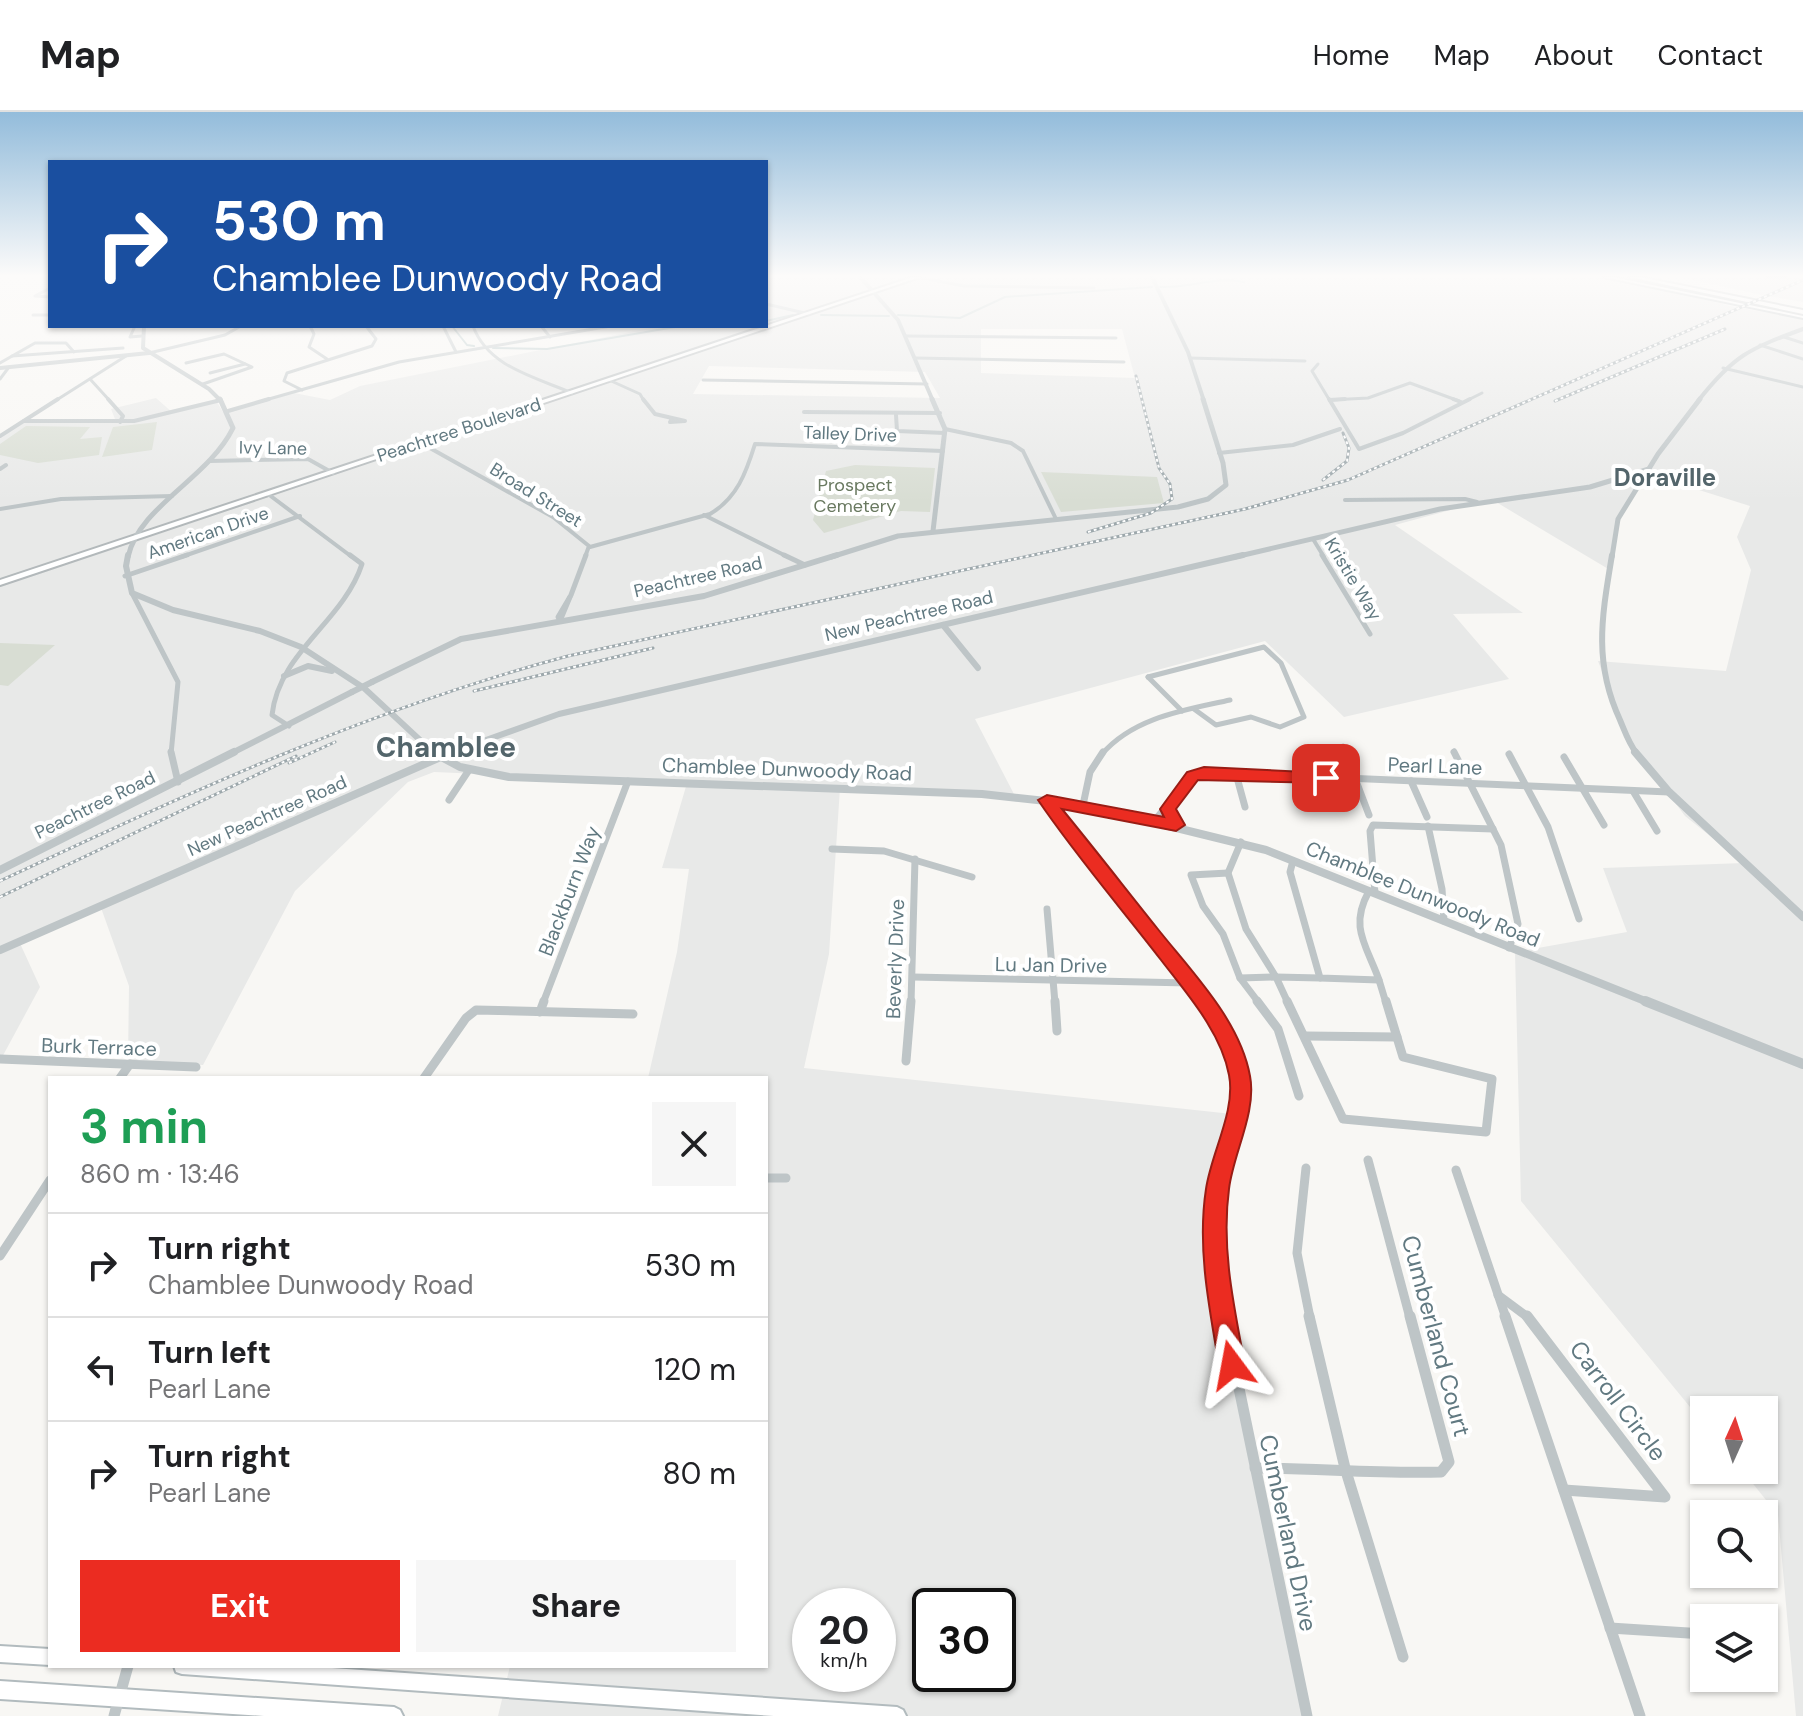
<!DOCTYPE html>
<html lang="en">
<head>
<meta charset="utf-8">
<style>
  :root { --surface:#fff; --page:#f6f6f6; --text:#202124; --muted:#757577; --line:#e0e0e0; --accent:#eb2c21 }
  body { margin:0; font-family:"DM Sans",sans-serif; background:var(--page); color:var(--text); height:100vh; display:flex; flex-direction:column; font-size:30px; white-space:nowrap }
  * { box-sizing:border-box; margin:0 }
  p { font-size:26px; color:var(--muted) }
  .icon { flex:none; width:44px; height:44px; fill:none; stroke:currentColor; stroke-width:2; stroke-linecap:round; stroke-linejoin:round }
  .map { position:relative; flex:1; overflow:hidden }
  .details { position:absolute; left:48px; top:964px; width:720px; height:592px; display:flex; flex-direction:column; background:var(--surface); border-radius:0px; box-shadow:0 2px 6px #0004 }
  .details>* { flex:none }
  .banner { position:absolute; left:48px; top:48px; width:720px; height:168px; border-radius:0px; box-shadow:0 2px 6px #0004; background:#1a4fa0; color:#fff; overflow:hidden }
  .needle { width:52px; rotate:3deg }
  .controls { position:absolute; left:1690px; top:1284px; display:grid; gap:16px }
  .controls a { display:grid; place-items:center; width:88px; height:88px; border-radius:0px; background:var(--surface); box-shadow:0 2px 6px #0004; font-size:40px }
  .speed { position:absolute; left:792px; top:1476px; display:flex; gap:16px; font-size:40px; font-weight:700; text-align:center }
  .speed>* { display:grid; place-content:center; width:104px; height:104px; border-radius:50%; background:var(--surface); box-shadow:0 2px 6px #0004; line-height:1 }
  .speed small { font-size:20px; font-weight:400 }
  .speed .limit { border:4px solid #111; border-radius:12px; background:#fff; color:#111 }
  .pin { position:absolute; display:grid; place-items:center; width:68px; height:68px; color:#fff; margin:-34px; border-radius:16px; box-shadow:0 4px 12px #0006 }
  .me { position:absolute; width:88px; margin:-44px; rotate:347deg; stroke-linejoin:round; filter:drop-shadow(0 0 6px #0008) }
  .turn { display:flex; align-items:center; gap:28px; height:168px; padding:0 32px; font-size:36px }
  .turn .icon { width:104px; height:104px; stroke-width:2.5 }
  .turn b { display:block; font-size:56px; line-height:68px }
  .round { display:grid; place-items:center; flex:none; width:84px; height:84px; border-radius:0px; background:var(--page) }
  .overview { display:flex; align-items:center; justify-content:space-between; height:136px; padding:0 32px }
  h1 { font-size:48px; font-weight:700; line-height:60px; color:#1e9e55 }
  .cta { display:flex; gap:16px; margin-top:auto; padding:16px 32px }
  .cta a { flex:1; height:92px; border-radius:0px; background:var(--accent); color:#fff; font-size:32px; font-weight:700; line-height:92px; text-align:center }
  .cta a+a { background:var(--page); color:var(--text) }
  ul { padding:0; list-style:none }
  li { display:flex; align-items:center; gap:24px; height:104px; padding:0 32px; border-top:2px solid var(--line) }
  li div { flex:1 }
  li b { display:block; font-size:30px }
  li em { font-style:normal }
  header { display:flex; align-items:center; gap:48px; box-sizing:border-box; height:112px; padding:0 40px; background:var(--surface); border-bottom:2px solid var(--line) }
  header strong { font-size:38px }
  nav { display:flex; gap:44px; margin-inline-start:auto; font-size:28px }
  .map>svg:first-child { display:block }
  .built { fill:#e8e9e8; fill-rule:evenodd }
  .green { fill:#d8ddd3 }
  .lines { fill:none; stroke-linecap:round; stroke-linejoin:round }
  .stream { stroke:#b5c7c8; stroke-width:2 }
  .secondary-casing { stroke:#b2bbbe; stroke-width:4 }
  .trunk-casing { stroke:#b3b9bb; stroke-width:4 }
  .motorway-casing { stroke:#b3b9bb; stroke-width:4 }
  .minor-far5 { stroke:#bec5c7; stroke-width:3 }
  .minor-far4 { stroke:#bec5c7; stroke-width:4 }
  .minor-far3 { stroke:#bec5c7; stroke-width:5 }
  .minor-far2 { stroke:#bec5c7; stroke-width:7 }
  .minor-far1 { stroke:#bec5c7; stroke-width:9 }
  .minor { stroke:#bec5c7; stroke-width:11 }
  .tertiary-far4 { stroke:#bec5c7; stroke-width:4 }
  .tertiary-far3 { stroke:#bec5c7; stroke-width:5 }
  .tertiary-far2 { stroke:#bec5c7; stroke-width:6 }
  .tertiary-far1 { stroke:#bec5c7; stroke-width:8 }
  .tertiary { stroke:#bec5c7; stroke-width:10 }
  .secondary { fill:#fff; fill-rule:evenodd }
  .trunk { fill:#fff; fill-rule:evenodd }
  .motorway { fill:#fff; fill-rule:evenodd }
  .rail-casing { stroke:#9da8ac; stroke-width:3 }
  .rail { stroke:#fff; stroke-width:2; stroke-dasharray:3; stroke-linecap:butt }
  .tertiary-bridge { stroke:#bec5c7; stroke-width:6 }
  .route { fill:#eb2c21; stroke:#991d15; stroke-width:2 }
  .labels { text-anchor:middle; stroke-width:8; stroke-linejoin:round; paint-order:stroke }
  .far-street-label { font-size:18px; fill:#617981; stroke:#fff }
  .far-park-label { font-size:18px; fill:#697960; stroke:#fff }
  .street-label { font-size:20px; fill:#617981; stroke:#fff }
  .far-district-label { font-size:24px; font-weight:bold; fill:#53656b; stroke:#fff }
  .near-street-label { font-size:24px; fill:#617981; stroke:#fff }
  .district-label { font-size:28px; font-weight:bold; fill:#53656b; stroke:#fff }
</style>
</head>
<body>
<header>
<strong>Map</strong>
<nav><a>Home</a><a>Map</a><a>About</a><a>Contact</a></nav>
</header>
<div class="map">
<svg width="1803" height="1604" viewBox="0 0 1803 1604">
  <rect width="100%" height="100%" fill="#f8f7f4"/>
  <g class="built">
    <path d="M766,165H1619L1730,194L1803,207V1604H1796L1778,1403L1742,1358H1764V1298H1704V1312L1521,1089L1515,840L1627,820L1603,756L1744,751L1685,704L1629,629L1598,549L1726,559L1751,458L1737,425L1750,394L1648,362L1622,400L1610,458L1491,387L1395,413L1523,501L1453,502L1509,567L1344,605L1265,529L975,607L1015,684L840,676L829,842L804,956L1232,1002L1215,1129L1308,1604H498L510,1554H766V966H648L677,840L689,757L662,756L687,671L434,660L408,670L295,779L203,953L128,949L129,874L100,793L18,827L40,875L0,949V325L27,308L115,307L111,297L156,286L173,301L217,290L223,300L294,281L330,288L360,274L660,214H766ZM1122,217L1135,266L981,261V217ZM709,254L925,260L940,286L693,282ZM810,1494H878V1562H810ZM930,1494H998V1562H930Z"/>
    <path d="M1679,165H1803V190L1762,183Z"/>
  </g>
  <g class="green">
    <path d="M157,310L152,338L102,345L113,315Z"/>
    <path d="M26,314L90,315L80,327L102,325L99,343L38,351L0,343V332Z"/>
    <path d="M855,353L935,356L930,400L901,399L824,421L813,408L826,359Z"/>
    <path d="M1041,360L1157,365L1164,391L1061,400Z"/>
    <path d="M0,531L55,533L8,574L0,573Z"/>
  </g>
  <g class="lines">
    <g class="stream">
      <path d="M1160,175C1192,176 1215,164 1244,170"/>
      <path d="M821,203L889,204"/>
      <path d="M898,203L960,206L1005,185L1152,175"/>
      <path d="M766,209L793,203"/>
      <path d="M452,214L467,233L474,234"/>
      <path d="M493,236L547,237L681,214"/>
    </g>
    <defs>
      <g id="secondary">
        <path d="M1604,165H1613L1803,204V206Z"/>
        <path d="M0,1534L50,1537V1553L0,1550Z"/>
        <path d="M174,1554H303L897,1595L903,1598L906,1604H774L182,1562L176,1560Z"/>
        <path d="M0,1569L394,1595L400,1598L403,1604H264L0,1587Z"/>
      </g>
      <path id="trunk" d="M913,165H920L0,473V468Z"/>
      <path id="motorway" d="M1629,165H1640L1803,198V202Z"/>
    </defs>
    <use href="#secondary" class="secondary-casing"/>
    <use href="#trunk" class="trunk-casing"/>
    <use href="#motorway" class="motorway-casing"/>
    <g class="minor-far5">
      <path d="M917,165L964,174L1094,176"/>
      <path d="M50,176L35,184L50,185"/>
      <path d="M766,192L809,202"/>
      <path d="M33,203H50"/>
      <path d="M135,214L130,225L142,224"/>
      <path d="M310,214L314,222L309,235L327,247"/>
      <path d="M443,214L456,240"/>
      <path d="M473,214C488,255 535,265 572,281"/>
      <path d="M541,214L550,225"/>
      <path d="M905,224L1116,226"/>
      <path d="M1784,225L1803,231"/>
      <path d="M1760,233L1803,247"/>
      <path d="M149,241L225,223L241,214"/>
      <path d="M12,244L123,236"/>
      <path d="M916,246L1124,250"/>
      <path d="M1190,246L1305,249"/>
      <path d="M0,251L35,231H66L74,240"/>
      <path d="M186,251L224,242L252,255L203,272"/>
      <path d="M1318,252L1312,259L1330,289"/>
      <path d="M1723,256L1803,275"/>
      <path d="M210,261L245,252"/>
      <path d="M0,267L9,255"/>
      <path d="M90,267L110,289"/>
      <path d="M609,268L640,282L644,289"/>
      <path d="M703,268L927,272"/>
      <path d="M302,278L284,269L287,261L372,234L376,227L366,214"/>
      <path d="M1330,288L1368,286L1410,271L1459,289"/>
      <path d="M55,289L126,244"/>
      <path d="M216,289L221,288"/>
      <path d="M262,289L399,250L611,214"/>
      <path d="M1466,289L1482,281"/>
    </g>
    <g class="minor-far4">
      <path d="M108,287L123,304L120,310"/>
      <path d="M643,287L655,302L685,309L670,310L672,307"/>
      <path d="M1329,287L1359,337L1403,321L1470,287"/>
      <path d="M1453,287L1461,290"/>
      <path d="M1330,288L1345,287"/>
      <path d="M228,299L269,287"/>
      <path d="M804,300L940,301"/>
      <path d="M896,303L897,319L945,321"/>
      <path d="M24,309H134L221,288"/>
      <path d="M945,317L1011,331L1023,339L1056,407"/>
      <path d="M0,324L58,287"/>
      <path d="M421,331L553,405L589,434L585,445"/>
      <path d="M1219,341L1293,333L1340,317"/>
      <path d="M209,349L308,347L333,361"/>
      <path d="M0,357L6,353"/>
      <path d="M268,382L352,445"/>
      <path d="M1345,388L1465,387L1477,390"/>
      <path d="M0,397L61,387L172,384"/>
      <path d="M704,403L788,445"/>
      <path d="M1313,427L1324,445"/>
      <path d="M590,435L710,402C737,386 746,361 755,332L943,339"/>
      <path d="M181,445L300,404"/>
    </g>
    <g class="minor-far3">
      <path d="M784,443L805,453"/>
      <path d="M1322,443L1370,522"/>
      <path d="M125,464L187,443"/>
      <path d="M132,481L178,570L171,642"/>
      <path d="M560,509L558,505L571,483L586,443"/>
      <path d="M560,509L570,485"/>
      <path d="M1148,565L1264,535L1281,551L1304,605L1280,615L1251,605L1216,613L1194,597"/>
      <path d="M1148,565L1182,599"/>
      <path d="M289,614L272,603C279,540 343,510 362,452L350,443"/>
      <path d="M1343,634L1346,642"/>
      <path d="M1454,639L1455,642"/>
      <path d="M1102,642C1134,605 1185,598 1230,588"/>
    </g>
    <g class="minor-far2">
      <path d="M171,640L178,670"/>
      <path d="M1345,640L1369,703"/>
      <path d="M1454,640L1501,733L1518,812L1509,836"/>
      <path d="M1509,642L1548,715L1579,807"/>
      <path d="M1564,645L1604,713"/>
      <path d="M1236,662L1245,695"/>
      <path d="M1411,669L1427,705"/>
      <path d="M1633,679L1657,719"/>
      <path d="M449,688L469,658"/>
      <path d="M1047,688L1203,891"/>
      <path d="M1083,693L1090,660L1103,640"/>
      <path d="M1168,697L1176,713"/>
      <path d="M1155,708L1192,664L1204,660L1669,680"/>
      <path d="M1428,714L1442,777L1444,809"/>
      <path d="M1241,730L1228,761L1246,817L1276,865"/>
      <path d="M832,737L884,739L972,765"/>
      <path d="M1293,749L1290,760L1320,866L1379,868C1366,832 1349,815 1369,779"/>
      <path d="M1228,761L1191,763L1203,794L1223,822L1240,866L1259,891"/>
      <path d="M1375,781L1370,719L1373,713L1493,717"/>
      <path d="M1047,797L1055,891"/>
      <path d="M913,865L1189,871"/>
      <path d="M1240,866L1276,865"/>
      <path d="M1379,868L1386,891"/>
      <path d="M543,891L628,669"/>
      <path d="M911,891L915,747"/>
      <path d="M1288,891L1276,865L1320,866"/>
    </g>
    <g class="minor-far1">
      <path d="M1055,889L1057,919"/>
      <path d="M1202,889C1217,912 1235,937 1240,965C1245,995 1224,1042 1218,1072C1211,1107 1217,1172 1224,1206"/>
      <path d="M1257,889L1278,917L1299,984"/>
      <path d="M1287,889L1343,1007L1486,1020L1492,967L1403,945L1386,889"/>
      <path d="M540,900L544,889"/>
      <path d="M1306,924L1397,925"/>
      <path d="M0,947L196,955"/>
      <path d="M906,949L911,889"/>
      <path d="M120,966L130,952"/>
      <path d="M424,966L466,906L476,898L633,902"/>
      <path d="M1368,1048L1410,1206"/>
      <path d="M1306,1056L1297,1141L1310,1206"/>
      <path d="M1456,1058L1506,1206"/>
      <path d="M766,1066H786"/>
      <path d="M0,1144L50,1068"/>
      <path d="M1498,1183L1529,1206"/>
    </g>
    <g class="minor">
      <path d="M1224,1204L1307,1604"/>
      <path d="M1309,1204L1345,1356L1403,1545"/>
      <path d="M1505,1204L1640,1604"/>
      <path d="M1527,1204L1665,1385L1564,1378"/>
      <path d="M1255,1356C1318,1356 1378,1362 1441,1360L1449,1350L1410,1204"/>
      <path d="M1610,1516L1704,1522"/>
      <path d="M114,1604L128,1554"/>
    </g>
    <g class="tertiary-far4">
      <path d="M860,165L898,208L933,289"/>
      <path d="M1152,165L1188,240L1204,289"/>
      <path d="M1767,165H1786"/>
      <path d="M144,214L143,236L209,277L221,289"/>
      <path d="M0,256L149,241"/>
      <path d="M1698,289C1734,243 1749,237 1803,217"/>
    </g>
    <g class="tertiary-far3">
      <path d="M932,287L945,317L933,419"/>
      <path d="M128,445C139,394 208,367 233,316L220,287"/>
      <path d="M831,445L898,424L1178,395L1208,387L1226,373L1223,351L1203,287"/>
      <path d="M1235,445L1440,397L1590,375L1649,357"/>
      <path d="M1612,445L1618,407L1658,342L1700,287"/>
    </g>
    <g class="tertiary-far2">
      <path d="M128,443L126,454L132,481L173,498L260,519L301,535L364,576L435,642"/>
      <path d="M1612,443C1602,504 1593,550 1620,608C1625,620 1629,632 1637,642"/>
      <path d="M943,513L978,556"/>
      <path d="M284,564L308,554L332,559"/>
      <path d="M372,570L461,527L704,484L837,443"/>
      <path d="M230,642L352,580"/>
      <path d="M447,642L559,602L1243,443"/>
    </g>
    <g class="tertiary-far1">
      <path d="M432,640L460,655L509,665L982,682L1083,693L1266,738L1650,891"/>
      <path d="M1635,640L1669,680L1803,805"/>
      <path d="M0,758L234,640"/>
      <path d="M0,838L452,640"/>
    </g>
    <path class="tertiary" d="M1645,889L1803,952"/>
    <use href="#secondary" class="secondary"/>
    <use href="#trunk" class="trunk"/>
    <use href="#motorway" class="motorway"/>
    <defs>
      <g id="rail">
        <path d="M1555,289L1725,217"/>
        <path d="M1323,368L1347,349L1349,336L1343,321"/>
        <path d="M1088,420L1151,401L1172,387L1170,372L1159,356L1136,264"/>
        <path d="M474,579L653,536"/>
        <path d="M289,651L335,630"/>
        <path d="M0,769C186,682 369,597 568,544L1245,397L1348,368L1803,168"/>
        <path d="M0,785L296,644"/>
      </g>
    </defs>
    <use href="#rail" class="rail-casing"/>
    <use href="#rail" class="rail"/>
    <path class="tertiary-bridge" d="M352,580L372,570"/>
  </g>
  <linearGradient id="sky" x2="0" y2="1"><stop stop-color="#93bcdb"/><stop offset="0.42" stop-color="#fcfbfa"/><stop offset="1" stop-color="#fcfbfa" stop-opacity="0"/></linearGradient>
  <rect width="1803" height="390" fill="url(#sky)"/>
  <path class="route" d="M1204,655L1326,661L1334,666L1326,671L1198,668L1176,697L1185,713L1176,719L1062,697C1094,736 1125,776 1157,816C1191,859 1240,908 1250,964C1257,1000 1233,1042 1229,1077C1221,1136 1234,1195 1245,1253L1241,1262L1232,1265L1223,1262L1219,1253C1209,1195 1197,1135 1206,1077C1211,1041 1236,999 1229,963C1221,920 1187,882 1161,848C1121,796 1076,744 1038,688L1047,683L1164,705L1160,697L1187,660Z"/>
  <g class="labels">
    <g class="far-street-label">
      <text transform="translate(459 318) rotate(-18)" y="6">Peachtree Boulevard</text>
      <text transform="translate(850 322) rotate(2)" y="6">Talley Drive</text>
      <text transform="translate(273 336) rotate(1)" y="6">Ivy Lane</text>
      <text transform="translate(536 383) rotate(32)" y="6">Broad Street</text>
      <text transform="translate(208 421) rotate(-19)" y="6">American Drive</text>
      <text transform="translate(698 465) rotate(-13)" y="6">Peachtree Road</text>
      <text transform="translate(1353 467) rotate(59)" y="6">Kristie Way</text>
      <text transform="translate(909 504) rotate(-13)" y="6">New Peachtree Road</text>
      <text transform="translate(95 693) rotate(-26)" y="6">Peachtree Road</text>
      <text transform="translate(267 704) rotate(-24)" y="6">New Peachtree Road</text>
    </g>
    <g class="far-park-label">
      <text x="855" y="379">Prospect<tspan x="855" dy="21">Cemetery</tspan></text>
    </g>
    <g class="street-label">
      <text transform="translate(1435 654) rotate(2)" y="7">Pearl Lane</text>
      <text transform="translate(787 657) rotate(2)" y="7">Chamblee Dunwoody Road</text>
      <text transform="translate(569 779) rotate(-69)" y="7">Blackburn Way</text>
      <text transform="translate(1423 782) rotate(22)" y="7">Chamblee Dunwoody Road</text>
      <text transform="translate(895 847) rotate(-88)" y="7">Beverly Drive</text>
      <text transform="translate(1051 853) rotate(1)" y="7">Lu Jan Drive</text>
      <text transform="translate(99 935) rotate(2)" y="7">Burk Terrace</text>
    </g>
    <g class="far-district-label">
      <text x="1665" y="374">Doraville</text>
    </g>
    <g class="near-street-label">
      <text transform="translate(1436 1224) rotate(75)" y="8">Cumberland Court</text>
      <text transform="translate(1618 1289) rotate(53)" y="8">Carroll Circle</text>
      <text transform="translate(1288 1421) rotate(78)" y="8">Cumberland Drive</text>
    </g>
    <g class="district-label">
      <text x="446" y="645">Chamblee</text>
    </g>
  </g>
</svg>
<div class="controls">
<a><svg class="needle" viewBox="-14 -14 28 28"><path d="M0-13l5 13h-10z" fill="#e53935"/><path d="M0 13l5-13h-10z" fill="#757577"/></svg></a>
<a><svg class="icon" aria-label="search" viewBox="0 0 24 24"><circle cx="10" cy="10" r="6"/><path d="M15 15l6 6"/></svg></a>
<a><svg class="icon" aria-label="layers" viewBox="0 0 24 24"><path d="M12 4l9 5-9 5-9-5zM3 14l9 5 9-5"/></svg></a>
</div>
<div class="speed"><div>20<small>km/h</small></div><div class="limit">30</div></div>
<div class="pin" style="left:1326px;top:666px;background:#d93025"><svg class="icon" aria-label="arrive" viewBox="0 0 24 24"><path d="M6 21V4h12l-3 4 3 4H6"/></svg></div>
<svg class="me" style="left:1232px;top:1253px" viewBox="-20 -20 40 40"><path d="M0-17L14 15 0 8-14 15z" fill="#eb2c21" stroke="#fff" stroke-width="4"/></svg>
<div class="banner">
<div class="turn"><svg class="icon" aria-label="right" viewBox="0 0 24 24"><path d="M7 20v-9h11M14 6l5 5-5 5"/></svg><div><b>530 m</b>Chamblee Dunwoody Road</div></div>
</div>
<section class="details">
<div class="overview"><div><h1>3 min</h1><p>860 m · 13:46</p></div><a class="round"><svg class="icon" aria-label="close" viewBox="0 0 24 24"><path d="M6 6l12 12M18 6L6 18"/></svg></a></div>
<ul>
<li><svg class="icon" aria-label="right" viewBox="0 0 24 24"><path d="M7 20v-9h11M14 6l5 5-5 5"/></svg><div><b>Turn right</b><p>Chamblee Dunwoody Road</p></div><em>530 m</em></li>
<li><svg class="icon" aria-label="left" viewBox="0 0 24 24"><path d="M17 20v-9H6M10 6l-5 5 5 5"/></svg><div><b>Turn left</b><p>Pearl Lane</p></div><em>120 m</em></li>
<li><svg class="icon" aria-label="right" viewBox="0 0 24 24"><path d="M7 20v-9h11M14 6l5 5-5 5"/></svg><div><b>Turn right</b><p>Pearl Lane</p></div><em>80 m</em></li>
</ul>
<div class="cta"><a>Exit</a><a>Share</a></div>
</section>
</div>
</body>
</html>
